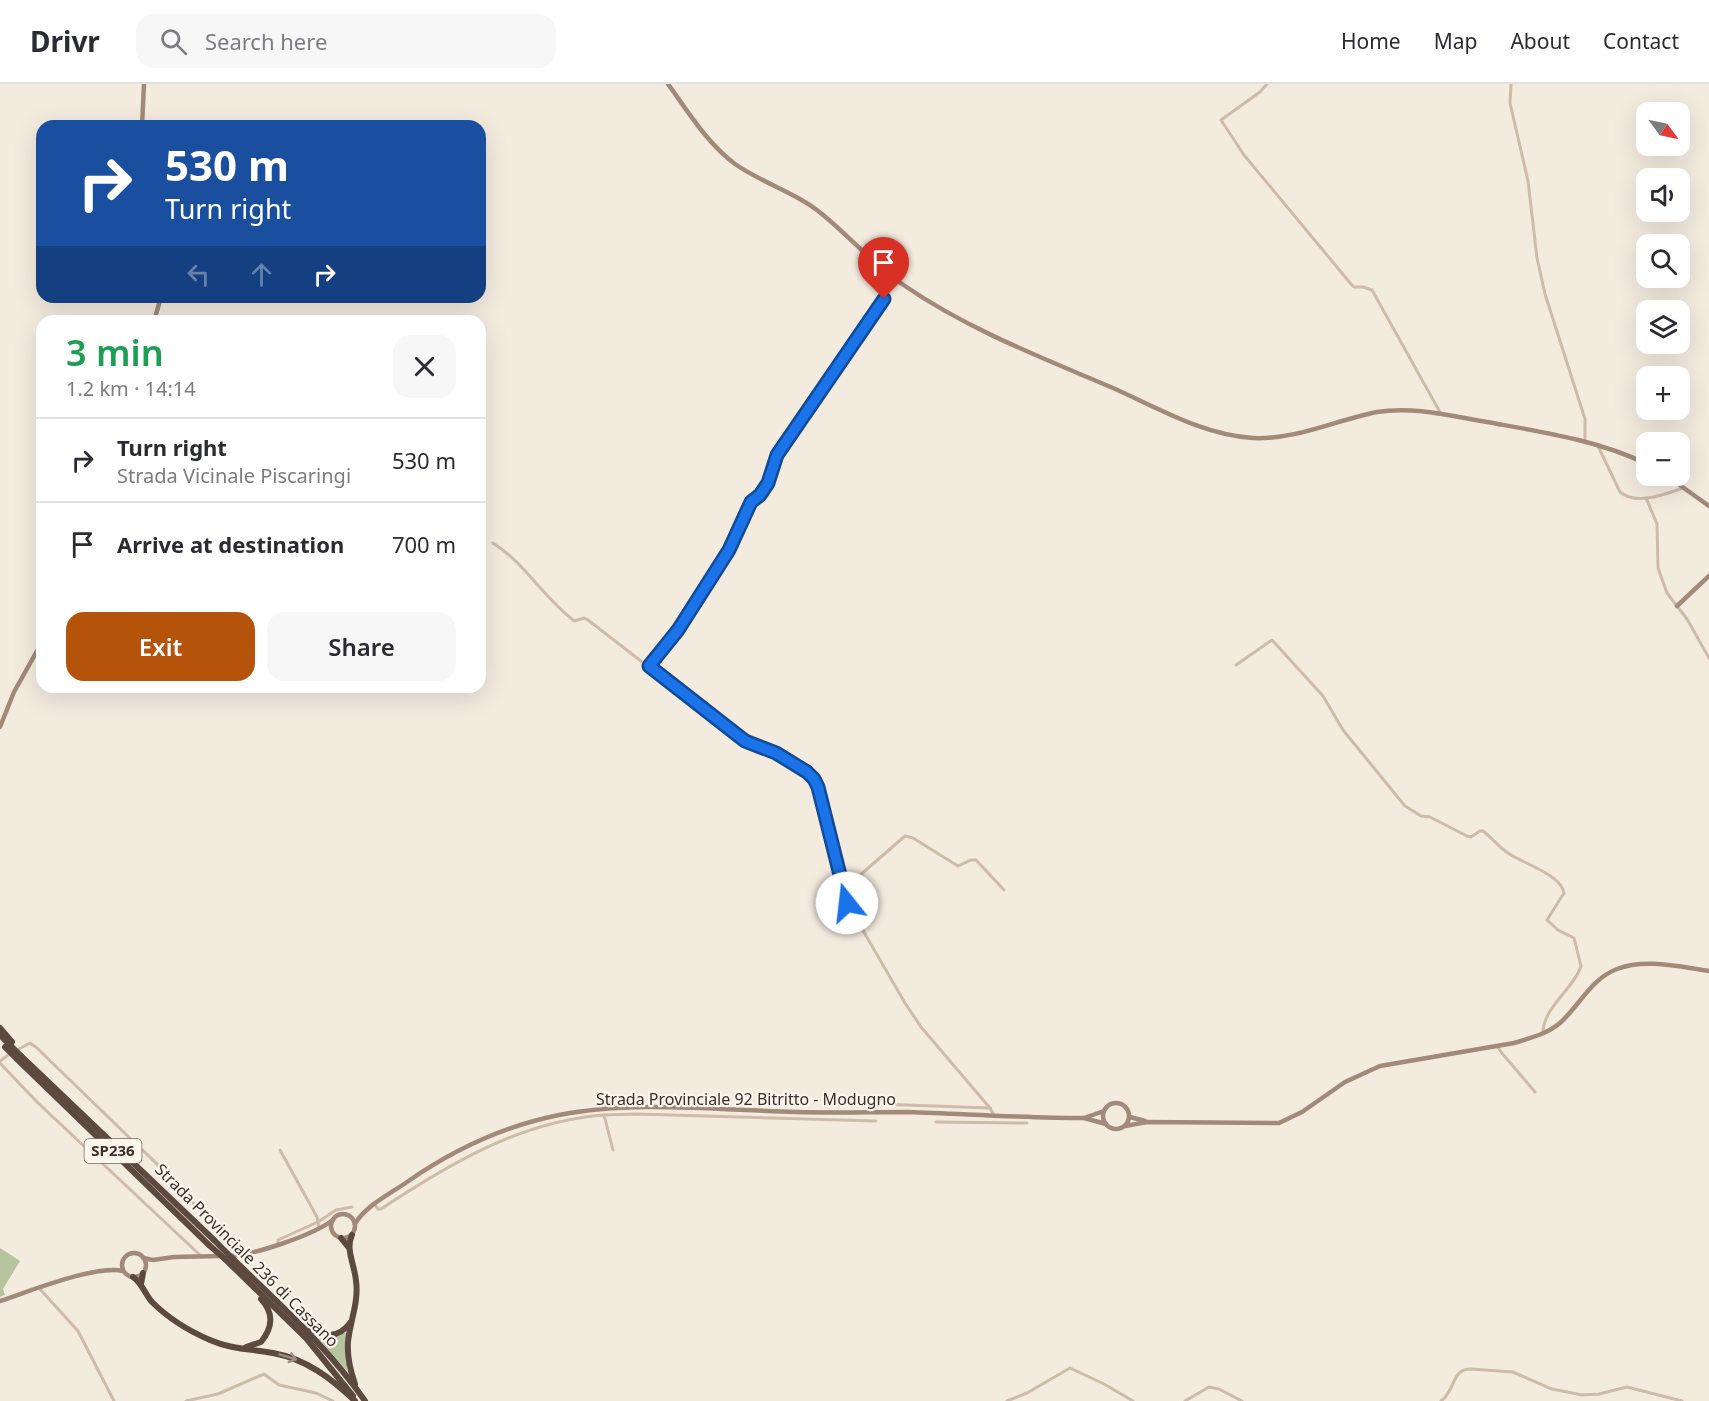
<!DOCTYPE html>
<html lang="en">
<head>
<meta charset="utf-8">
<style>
  :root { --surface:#fff; --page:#f7f7f7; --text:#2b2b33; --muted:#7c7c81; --line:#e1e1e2; --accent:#b45309 }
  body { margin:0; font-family:"Noto Sans",sans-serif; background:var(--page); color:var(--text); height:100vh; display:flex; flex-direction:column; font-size:22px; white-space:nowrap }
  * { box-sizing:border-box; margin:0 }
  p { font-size:20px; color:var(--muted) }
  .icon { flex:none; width:33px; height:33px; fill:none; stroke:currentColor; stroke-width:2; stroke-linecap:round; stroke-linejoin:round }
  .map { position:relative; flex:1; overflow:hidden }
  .details { position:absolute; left:36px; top:231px; width:450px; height:378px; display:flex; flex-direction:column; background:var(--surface); border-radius:18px; box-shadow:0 6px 24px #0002 }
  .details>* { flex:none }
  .guide { position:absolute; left:36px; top:36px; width:450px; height:183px; border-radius:18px; box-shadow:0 6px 24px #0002; background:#1a4fa0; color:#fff; overflow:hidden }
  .needle { width:39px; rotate:123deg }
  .buttons { position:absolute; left:1636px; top:18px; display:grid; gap:12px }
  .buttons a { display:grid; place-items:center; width:54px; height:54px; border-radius:12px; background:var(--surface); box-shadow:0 6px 24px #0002; font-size:30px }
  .pin { position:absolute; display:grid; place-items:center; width:51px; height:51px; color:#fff; margin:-62px -26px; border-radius:50% 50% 50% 0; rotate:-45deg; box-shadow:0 0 6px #0007 }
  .pin .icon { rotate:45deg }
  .me { position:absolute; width:66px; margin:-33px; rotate:344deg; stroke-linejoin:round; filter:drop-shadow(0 0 4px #0008) }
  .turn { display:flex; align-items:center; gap:21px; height:126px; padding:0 30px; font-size:27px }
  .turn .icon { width:78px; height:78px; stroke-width:2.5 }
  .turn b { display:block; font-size:42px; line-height:51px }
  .lanes { display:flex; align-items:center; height:57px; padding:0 30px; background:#0003; justify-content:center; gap:30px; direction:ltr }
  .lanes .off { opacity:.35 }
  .round { display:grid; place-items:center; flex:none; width:63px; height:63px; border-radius:18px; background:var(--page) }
  .summary { display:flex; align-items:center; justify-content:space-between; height:102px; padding:0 30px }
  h1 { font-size:36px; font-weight:600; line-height:45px; color:#1e9e55 }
  .primary-button { display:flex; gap:12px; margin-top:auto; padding:12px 30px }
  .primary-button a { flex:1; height:69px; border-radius:18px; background:var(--accent); color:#fff; font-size:24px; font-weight:600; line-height:69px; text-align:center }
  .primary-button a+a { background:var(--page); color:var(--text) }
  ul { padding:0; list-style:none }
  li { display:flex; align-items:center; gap:18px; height:84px; padding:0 30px; border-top:2px solid var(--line) }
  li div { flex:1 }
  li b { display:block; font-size:22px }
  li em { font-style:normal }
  header { display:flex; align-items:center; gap:36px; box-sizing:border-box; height:84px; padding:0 30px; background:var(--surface); border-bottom:2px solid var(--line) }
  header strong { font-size:28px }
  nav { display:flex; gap:33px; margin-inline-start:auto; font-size:21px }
  .search { width:420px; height:54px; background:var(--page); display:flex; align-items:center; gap:15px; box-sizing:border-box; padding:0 21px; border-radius:18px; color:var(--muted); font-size:22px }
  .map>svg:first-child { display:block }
  .green { fill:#b6c59d }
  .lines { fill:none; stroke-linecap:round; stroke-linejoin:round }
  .street { stroke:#cebba9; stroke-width:3 }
  .secondary { stroke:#a28a7a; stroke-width:4.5 }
  .highway { stroke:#5c4a40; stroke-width:6 }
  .highway-bridge { stroke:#5c4a40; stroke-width:6 }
  .oneway { stroke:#9c8e85 }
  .route-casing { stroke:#114b97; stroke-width:15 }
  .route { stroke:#1a73e8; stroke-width:10 }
  .labels { text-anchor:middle; stroke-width:4.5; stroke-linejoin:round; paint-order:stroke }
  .shield { fill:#fbf5ec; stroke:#746a64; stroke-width:1.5 }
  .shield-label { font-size:15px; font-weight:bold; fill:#3a2f29 }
  .street-label { font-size:16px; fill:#3a2f29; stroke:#fbf5ec }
</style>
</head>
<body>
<header>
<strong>Drivr</strong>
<div class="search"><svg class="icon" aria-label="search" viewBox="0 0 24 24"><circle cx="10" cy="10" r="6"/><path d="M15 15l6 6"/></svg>Search here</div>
<nav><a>Home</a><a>Map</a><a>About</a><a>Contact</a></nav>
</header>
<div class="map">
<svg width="1709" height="1317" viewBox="0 0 1709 1317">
  <rect width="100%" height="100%" fill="#f4ebdf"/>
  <g class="green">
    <path d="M0,1164L20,1177L3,1205L5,1211L0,1213Z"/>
    <path d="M343,1249H347V1287L318,1254Z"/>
  </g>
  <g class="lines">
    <g class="street">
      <path d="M1267,0L1260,8L1221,36L1244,71L1351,200L1354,203H1363L1372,206L1441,330"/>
      <path d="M1511,0L1510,19L1528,97L1537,174L1545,210L1585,335V357"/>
      <path d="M1598,362L1620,408C1637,422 1665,410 1683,404"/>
      <path d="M1646,414L1657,440L1658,484L1667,509L1687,535L1709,574"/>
      <path d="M493,459C524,479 543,512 572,535L574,537L584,534L588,536L739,653L776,669L807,688L814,695L818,703L847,819L905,919L921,943L990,1024L994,1031"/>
      <path d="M1236,581L1272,556L1323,612L1343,646L1405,722L1421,732L1430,733L1467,752L1471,753L1480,747H1483C1492,754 1499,763 1508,769C1522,779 1562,791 1564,809L1547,836L1558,846L1574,854L1581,882C1574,905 1543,923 1543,949"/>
      <path d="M649,582L678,546L729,466L751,418L760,411L768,399L777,371L897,196"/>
      <path d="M843,806L905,752L913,754L958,782L971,776H976L1004,806"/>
      <path d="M1497,962L1501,968L1535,1008"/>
      <path d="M17,966L30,959L37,964L140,1064C161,1082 177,1102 196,1122C211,1137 231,1150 240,1170"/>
      <path d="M0,977L11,969"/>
      <path d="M0,979L37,1018L201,1172"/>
      <path d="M879,1020L990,1024"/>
      <path d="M604,1031L636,1030L876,1037"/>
      <path d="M936,1038L1027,1039"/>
      <path d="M280,1066L317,1133L319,1145"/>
      <path d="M375,1121L378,1125H381C449,1080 521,1037 604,1031L613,1066"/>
      <path d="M278,1160V1156L318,1138L336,1126L352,1123"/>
      <path d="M39,1204L78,1247L114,1317"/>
      <path d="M186,1317L218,1310L264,1290L279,1301L316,1309L333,1317"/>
      <path d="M1007,1317L1027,1309L1070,1284L1104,1300L1133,1317"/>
      <path d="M1185,1317L1209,1303L1219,1305L1242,1317"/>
      <path d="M1441,1317C1456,1306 1451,1285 1471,1285L1513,1288L1552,1305L1582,1311L1599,1310L1627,1303L1682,1317"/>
    </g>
    <g class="secondary">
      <path d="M668,0C689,29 707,59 735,80C762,99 797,109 822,130C850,153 874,181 905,202C969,246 1043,274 1113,304C1158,324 1203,351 1253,354C1296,356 1336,336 1377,328C1414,322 1451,332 1487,338C1542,348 1597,356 1647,380"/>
      <path d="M142,42L144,0"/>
      <path d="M154,237L161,213"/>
      <path d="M1667,392L1709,422"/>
      <path d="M1677,522L1709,492"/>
      <path d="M0,643L14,608L42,558"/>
      <circle cx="1116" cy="1032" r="13"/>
      <path d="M1130,1033L1145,1037"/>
      <path d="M1084,1034L1104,1027"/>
      <path d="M1125,1042L1147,1038L1279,1039L1302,1028L1345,998L1380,982L1514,959C1530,954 1547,950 1560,939C1579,922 1592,894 1617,885C1645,874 1680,883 1709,887"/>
      <circle cx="343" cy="1142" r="12"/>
      <path d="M355,1140C365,1122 390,1110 407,1098C453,1066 504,1042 559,1031C633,1016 719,1026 795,1028C832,1029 870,1028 908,1028C967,1030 1026,1034 1084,1034L1106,1040"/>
      <circle cx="134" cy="1181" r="12"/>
      <path d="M229,1172C255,1171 313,1151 333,1136"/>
      <path d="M143,1174L153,1176L174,1173L221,1172"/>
      <path d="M0,1217C28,1208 97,1180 123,1187"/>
    </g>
    <g class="highway">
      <path d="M0,944L12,958"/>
      <path d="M0,951L9,960"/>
      <path d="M21,972L214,1156"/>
      <path d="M17,975L209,1161"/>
      <path d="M352,1151C345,1165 355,1182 356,1197C359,1218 350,1237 348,1258C347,1273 350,1286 355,1300"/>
      <path d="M341,1154L349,1164"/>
      <path d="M225,1175L306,1254L353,1312"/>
      <path d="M233,1175C279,1220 328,1263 365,1317"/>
      <path d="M133,1193C142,1199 145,1210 152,1218C168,1234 189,1247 210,1256C230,1265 251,1265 273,1269C306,1275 331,1294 355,1317"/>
      <path d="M141,1200L143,1189"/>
      <path d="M308,1242C322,1254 338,1255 350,1239"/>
      <path d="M246,1263L261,1258C273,1243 274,1229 261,1215"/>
    </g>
    <g class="highway-bridge">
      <path d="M9,960L21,972"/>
      <path d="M5,963L17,975"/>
      <path d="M214,1156L233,1175"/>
      <path d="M209,1161L225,1175"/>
    </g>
  </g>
  <defs><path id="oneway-shaft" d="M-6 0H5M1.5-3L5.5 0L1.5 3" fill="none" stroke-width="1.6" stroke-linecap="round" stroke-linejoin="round" transform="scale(1.5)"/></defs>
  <use class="oneway" href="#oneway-shaft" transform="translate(288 1273) rotate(17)"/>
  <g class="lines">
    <defs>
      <path id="route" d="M847,819L818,703L814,695L807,688L776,669L745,657L649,582L678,546L729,466L751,418L760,411L768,399L777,371L884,215"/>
    </defs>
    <use href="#route" class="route-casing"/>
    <use href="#route" class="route"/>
  </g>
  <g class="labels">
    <rect class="shield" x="84.5" y="1055" width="57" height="24" rx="4.5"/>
    <g class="shield-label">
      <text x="113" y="1072">SP236</text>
    </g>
    <g class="street-label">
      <text x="746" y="1021">Strada Provinciale 92 Bitritto - Modugno</text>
      <text transform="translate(247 1171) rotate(45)" y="6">Strada Provinciale 236 di Cassano</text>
    </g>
  </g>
</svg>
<div class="buttons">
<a><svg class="needle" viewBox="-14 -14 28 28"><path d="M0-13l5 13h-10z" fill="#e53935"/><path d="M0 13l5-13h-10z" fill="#7c7c81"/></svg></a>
<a><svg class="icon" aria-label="sound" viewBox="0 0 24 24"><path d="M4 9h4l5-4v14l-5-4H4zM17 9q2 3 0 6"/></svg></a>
<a><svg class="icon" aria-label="search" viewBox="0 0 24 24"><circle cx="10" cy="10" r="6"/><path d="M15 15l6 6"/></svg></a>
<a><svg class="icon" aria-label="layers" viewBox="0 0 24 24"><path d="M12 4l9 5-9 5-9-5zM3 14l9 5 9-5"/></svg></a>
<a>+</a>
<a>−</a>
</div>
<div class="pin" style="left:884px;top:215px;background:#d93025"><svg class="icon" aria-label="arrive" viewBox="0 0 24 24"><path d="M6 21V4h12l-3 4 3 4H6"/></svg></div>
<svg class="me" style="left:847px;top:819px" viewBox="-20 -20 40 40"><circle r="19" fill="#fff"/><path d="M0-13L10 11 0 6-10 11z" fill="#1a73e8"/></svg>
<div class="guide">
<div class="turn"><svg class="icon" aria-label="right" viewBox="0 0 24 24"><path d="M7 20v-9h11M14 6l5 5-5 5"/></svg><div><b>530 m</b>Turn right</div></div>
<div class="lanes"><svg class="icon off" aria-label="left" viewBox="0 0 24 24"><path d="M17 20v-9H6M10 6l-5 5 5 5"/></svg><svg class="icon off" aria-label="ahead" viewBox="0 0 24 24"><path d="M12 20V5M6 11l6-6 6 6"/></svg><svg class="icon" aria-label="right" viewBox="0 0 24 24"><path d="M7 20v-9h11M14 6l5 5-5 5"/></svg></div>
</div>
<section class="details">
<div class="summary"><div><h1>3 min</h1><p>1.2 km · 14:14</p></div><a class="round"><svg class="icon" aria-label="close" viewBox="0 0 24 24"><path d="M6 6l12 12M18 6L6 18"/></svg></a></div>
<ul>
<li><svg class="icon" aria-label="right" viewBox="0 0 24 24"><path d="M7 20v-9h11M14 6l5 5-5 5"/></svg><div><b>Turn right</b><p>Strada Vicinale Piscaringi</p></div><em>530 m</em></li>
<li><svg class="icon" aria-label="arrive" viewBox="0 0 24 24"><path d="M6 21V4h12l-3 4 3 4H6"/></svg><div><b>Arrive at destination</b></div><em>700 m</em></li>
</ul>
<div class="primary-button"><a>Exit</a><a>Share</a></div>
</section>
</div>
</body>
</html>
